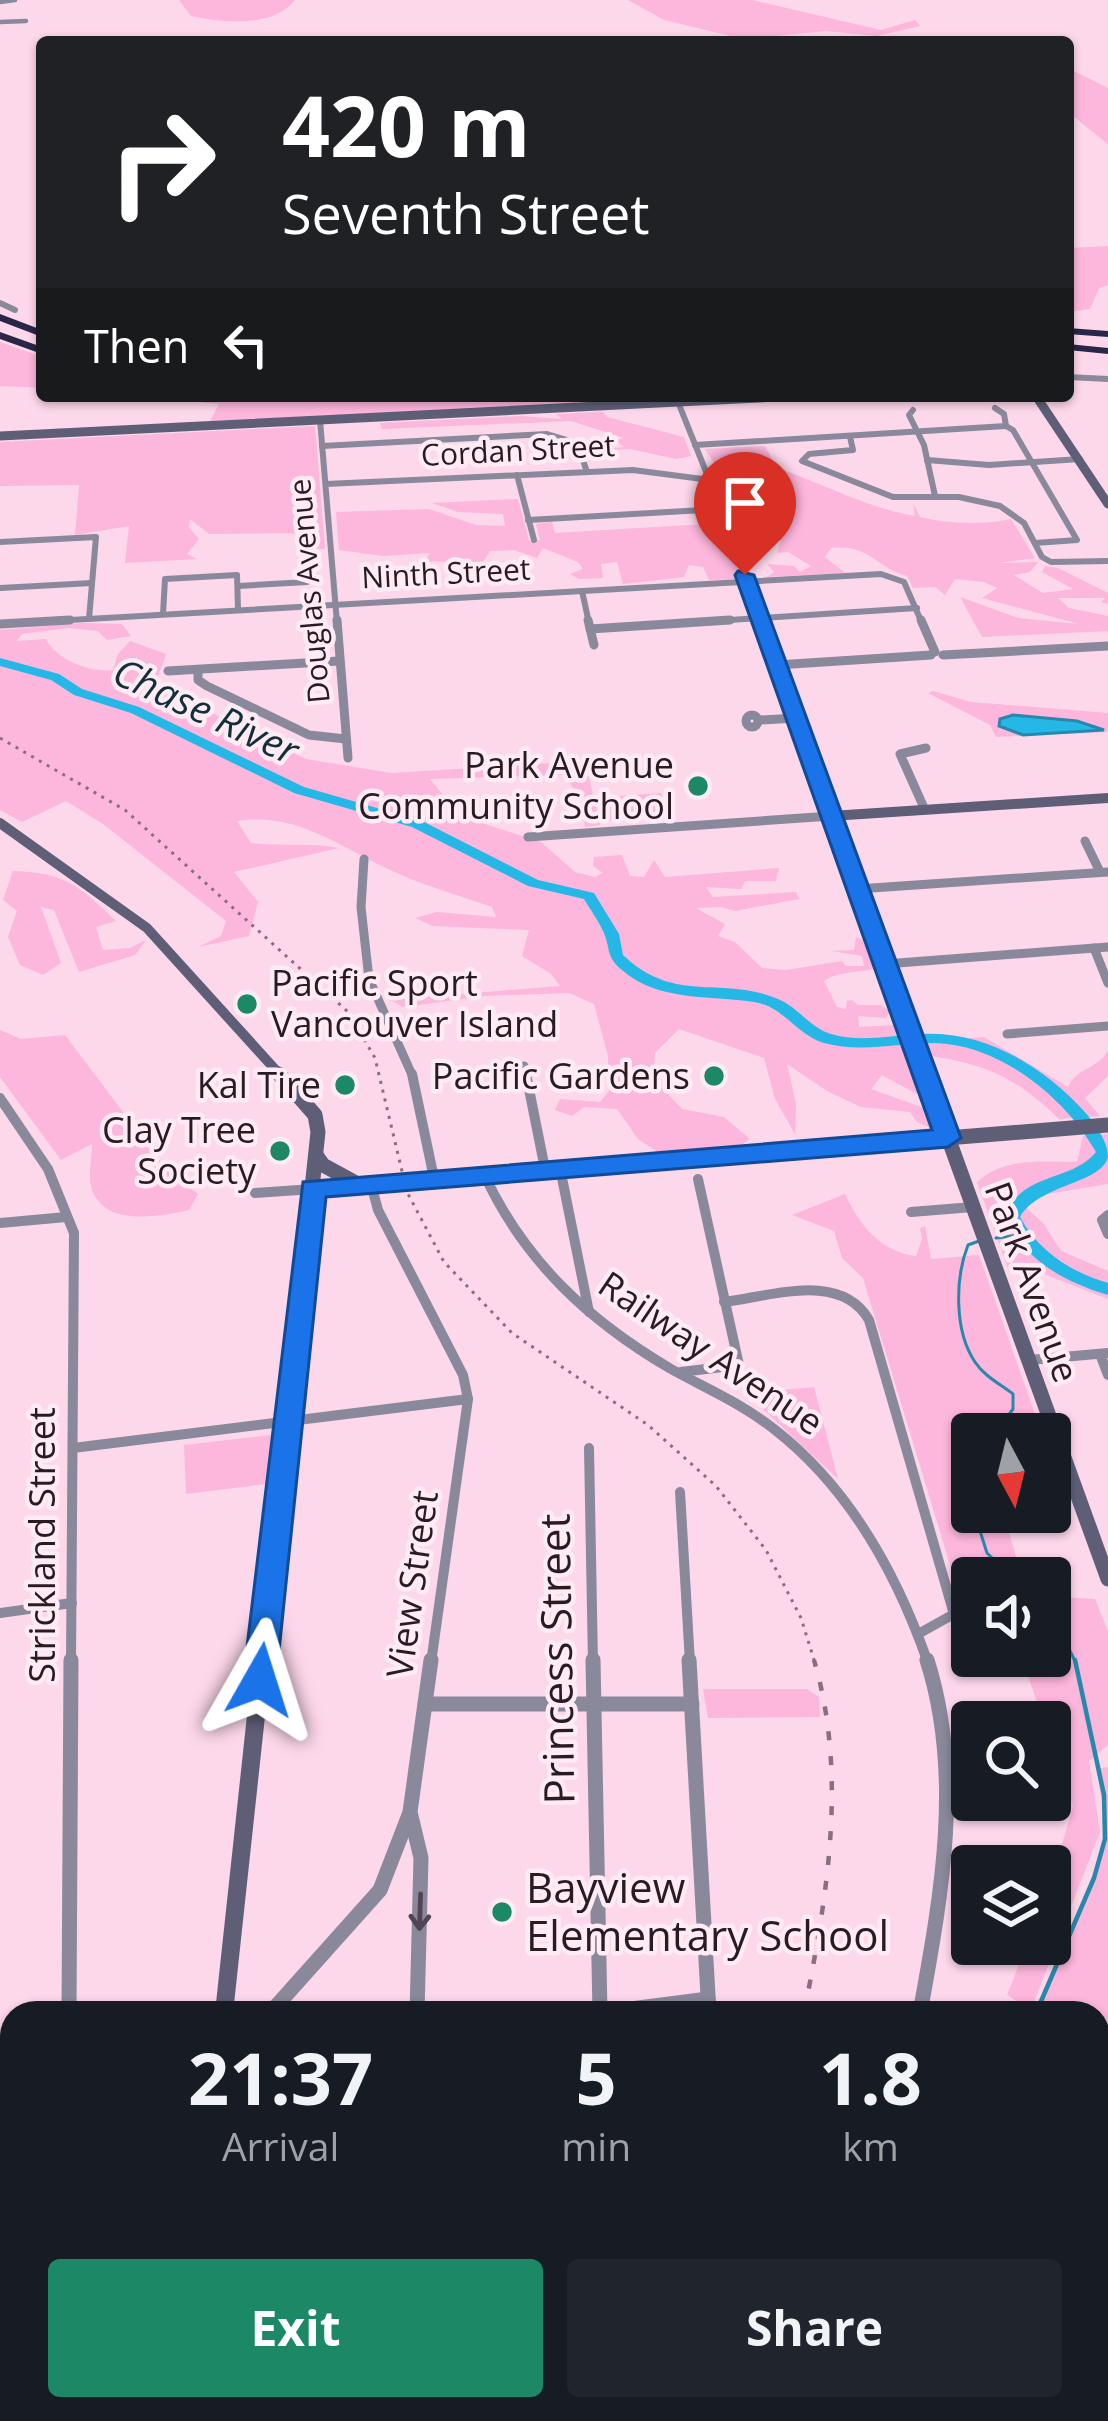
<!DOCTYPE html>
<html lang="en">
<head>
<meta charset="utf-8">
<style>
  :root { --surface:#171b24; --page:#20242c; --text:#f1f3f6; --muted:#9ea1a6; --accent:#1c8865 }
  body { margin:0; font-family:"Open Sans",sans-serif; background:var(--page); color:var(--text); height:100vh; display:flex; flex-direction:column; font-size:45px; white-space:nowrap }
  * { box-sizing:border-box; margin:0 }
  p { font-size:39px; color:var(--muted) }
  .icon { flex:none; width:66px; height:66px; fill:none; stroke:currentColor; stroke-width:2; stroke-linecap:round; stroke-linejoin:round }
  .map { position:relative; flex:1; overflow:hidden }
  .panel { position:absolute; left:0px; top:2001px; width:1110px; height:420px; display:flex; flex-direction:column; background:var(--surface); border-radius:36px 36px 0 0; box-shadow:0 3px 9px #0004 }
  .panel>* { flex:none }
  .hud { position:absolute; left:36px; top:36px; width:1038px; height:366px; border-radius:12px; box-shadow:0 3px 9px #0004; background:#202124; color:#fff; overflow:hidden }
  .needle { width:78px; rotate:173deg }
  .fabs { position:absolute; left:951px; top:1413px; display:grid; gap:24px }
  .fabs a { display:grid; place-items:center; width:120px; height:120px; border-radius:12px; background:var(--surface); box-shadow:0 3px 9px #0004; font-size:60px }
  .pin { position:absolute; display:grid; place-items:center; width:102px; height:102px; color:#fff; margin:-123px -51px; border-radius:50% 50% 50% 0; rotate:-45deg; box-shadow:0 0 12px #0007 }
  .pin .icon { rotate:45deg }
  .me { position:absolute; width:132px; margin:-66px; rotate:6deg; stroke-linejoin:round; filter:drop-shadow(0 0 9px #0008) }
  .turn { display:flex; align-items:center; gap:42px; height:252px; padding:0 48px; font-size:54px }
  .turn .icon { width:156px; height:156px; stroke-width:2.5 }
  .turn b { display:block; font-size:84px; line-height:102px }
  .then { display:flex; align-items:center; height:114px; padding:0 48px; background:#0003; gap:24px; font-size:45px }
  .eta { display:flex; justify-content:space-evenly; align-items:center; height:204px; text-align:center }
  .eta b { font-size:72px; font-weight:700; line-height:84px }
  .button { display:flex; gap:24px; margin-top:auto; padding:24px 48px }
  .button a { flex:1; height:138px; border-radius:12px; background:var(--accent); color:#fff; font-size:48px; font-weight:700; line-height:138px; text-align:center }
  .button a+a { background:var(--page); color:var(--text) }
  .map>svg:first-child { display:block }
  .green { fill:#fdb6dc }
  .water { fill:#25b8e7; stroke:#2689ac; stroke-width:3 }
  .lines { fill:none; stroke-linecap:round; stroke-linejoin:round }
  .stream-far1 { stroke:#2689ac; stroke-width:3 }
  .stream { stroke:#2689ac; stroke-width:4.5 }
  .river { fill:#25b8e7; fill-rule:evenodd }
  .street-far4 { stroke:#89899b; stroke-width:4.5 }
  .street-far3 { stroke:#89899b; stroke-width:6 }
  .street-far2 { stroke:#89899b; stroke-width:9 }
  .street-far1 { stroke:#89899b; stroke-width:10 }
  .street { stroke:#89899b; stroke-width:15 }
  .secondary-far3 { stroke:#5e5e77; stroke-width:9 }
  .secondary-far2 { stroke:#5e5e77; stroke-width:10 }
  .secondary-far1 { stroke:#5e5e77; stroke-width:15 }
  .secondary { stroke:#5e5e77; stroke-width:18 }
  .highway { fill:#292648; fill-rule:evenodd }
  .rail-far1 { stroke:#896f7d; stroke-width:3; stroke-dasharray:3 6; stroke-linecap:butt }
  .rail { stroke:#896f7d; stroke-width:4.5; stroke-dasharray:9 16; stroke-linecap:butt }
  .oneway { stroke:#504653 }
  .route { fill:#1a73e8; stroke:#114b97; stroke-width:3 }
  .poi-dot { fill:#1c8865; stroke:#feebf4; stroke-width:4.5 }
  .labels { text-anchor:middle; stroke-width:9; stroke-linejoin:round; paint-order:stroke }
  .far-street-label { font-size:30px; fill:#2a1a23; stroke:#feebf4 }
  .poi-label { font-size:36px; fill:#2a1a23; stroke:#feebf4; text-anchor:end }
  .street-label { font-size:36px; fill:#2a1a23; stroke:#feebf4 }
  .water-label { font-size:39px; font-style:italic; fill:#122e38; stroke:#feebf4 }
  .near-street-label { font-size:42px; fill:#2a1a23; stroke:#feebf4 }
  .near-poi-label { font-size:42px; fill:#2a1a23; stroke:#feebf4; text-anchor:start }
</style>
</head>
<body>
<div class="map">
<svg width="1108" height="2421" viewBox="0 0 1108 2421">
  <rect width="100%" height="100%" fill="#fdd7ea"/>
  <g class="green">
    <path d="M179,0H295C273,28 223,23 191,16Z"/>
    <path d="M628,0H752L881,30L915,20L920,26L877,36L826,31L743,39L664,20Z"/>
    <path d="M1068,68L1108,88V144L1068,112Z"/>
    <path d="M1108,246V285L1099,288L1090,309L1068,312V248Z"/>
    <path d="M0,342L42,357V388L0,386Z"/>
    <path d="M132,396L277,401L422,397L441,402L500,396H582L575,404L210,421L219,404Z"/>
    <path d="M603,412L607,417L684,437L691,456L676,459L630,449L588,451L624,447L615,440L624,438L571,421L382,429L380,423L521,416L562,419L556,414Z"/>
    <path d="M315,426L325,549H316L313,533L209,534L190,519L189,528L199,539L187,554L197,559L125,563L129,526L75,535L79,485L0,486V442Z"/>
    <path d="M765,446L777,468C824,484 867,508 915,516L913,503L920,517C948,524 983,525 1011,519L1035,558L999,563L1038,562L1030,572L1014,575L1043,593L1073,589L1042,572L1045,566L1058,568L1108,593V604L1101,602L1105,598H1058L1069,608L1108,616V631L982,637L960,597L1018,618L1079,624L982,598L997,588L984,582L955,579L945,595L935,587L913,588L907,576C873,566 870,544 831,548L825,557L845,573L767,577L774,572L767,564L794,566L800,572L811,566L788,552L777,553L781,540L762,533L742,537L750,556L744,559L723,497L737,488L723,477L705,449Z"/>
    <path d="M518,499L529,540H540L536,524L552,522L555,533L723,523L740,579L709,580L703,567L689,565L684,577L623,584L617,562L601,564L603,578L579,579L570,574L583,569L578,562L543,548L537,558L514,550L490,551L480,567C460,568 443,557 424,563L430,553L383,556L339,550L336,512L429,509L476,525L505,526L503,514L458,512L432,503Z"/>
    <path d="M83,623L122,624L131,636L107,640L98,631L69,628L22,634L17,641L46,639C56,660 91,673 113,670L118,654L130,641L166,654L155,685L306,759L391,773L585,761L600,825L585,827L581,799L564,775L430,779L460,816L541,842L575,872L595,877L603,873L593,866L594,857L622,855L630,876L644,877L654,860L665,877L779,868L776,881H745L741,889L706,887L713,897L796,892L799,899L735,911L721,907L696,908L725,924L718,936L735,942L762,968L786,970L842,961L846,966H864L862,956L832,951L854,950L856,937L869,942L877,968C859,973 838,971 824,981L837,1007L846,1009L847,1001L852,1000L858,1005H880L890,1011L886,1018L858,1016L859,1027L894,1025L916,1077L917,1094L882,1075L871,1089L927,1109L931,1128L917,1122L910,1112L861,1107L827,1091L787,1064L796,1104L795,1134L775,1099L764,1058L679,1029L655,1053L653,1078L682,1109L724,1117L750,1139L743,1144L662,1155L638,1139L617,1109L584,1107L572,1116L555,1110L560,1099L600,1102L609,1091L608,1056L594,1004L569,993L484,996L403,1007L390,1000L560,986L551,974L522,956L529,930L433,926L415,918L437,912L496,917L492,907C457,895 419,884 386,868C336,844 295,812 237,821L251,843C282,847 309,842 339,848L234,872L258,902L249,936L198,947L221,936L226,921L103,824L66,801L22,822L0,810V630Z"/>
    <path d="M933,691L971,702L1108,713V732L996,737L990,725L928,693Z"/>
    <path d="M661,793L668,816L604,821L598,798Z"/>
    <path d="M13,871C66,873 78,885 116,921L96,927L103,950L130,948L146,940L135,955L79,972L54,910L41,907L61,963L43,975L20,965L8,937L17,911L3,900Z"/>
    <path d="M0,1030L21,1039L65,1035L166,1169L198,1194L189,1210C161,1216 108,1227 93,1192C87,1180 92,1158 92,1144L61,1160L0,1077Z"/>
    <path d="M984,1037L1068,1087C1076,1068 1100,1068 1108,1050V1076L1085,1098L1100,1116L1059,1119C1016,1078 989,1065 931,1056L925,1042Z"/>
    <path d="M1108,1134V1184L1017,1199L1044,1224L1061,1251L1108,1271V1299L1039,1272L1009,1271L977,1182C1004,1157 1043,1162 1077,1162L1083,1136Z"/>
    <path d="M845,1194C859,1224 880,1252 916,1256L922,1239L920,1228L925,1226L931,1259L979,1255L1042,1434H972V1512H1003L1018,1563L1037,1578H972V1619L965,1614L863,1278L842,1258L834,1231L792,1215Z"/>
    <path d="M814,1387L838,1479L764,1410L760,1392Z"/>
    <path d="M271,1435L265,1484L186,1494L184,1445Z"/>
    <path d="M1050,1588L1062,1597L1095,1599L1108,1631V1745L1089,1761L1100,1832L1031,2010L1007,1995L1027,1944H1050L1049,1866L1061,1848L1073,1806L1050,1740V1722H1044L1021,1656H1050Z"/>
    <path d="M703,1689H807L819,1697L820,1717L708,1718Z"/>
    <path d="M1108,1767V2330L1098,2306V2013H1035L1098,1868L1106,1823L1096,1769Z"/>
  </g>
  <path class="water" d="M1013,715L1077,721L1104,730L1023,735L999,726L1000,719Z"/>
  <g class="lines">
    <g class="stream-far1">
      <path d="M996,1238L1021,1235"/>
      <path d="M979,1241L968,1245C955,1278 954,1331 975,1362C984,1376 1000,1384 1013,1394V1409L995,1434"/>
      <path d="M974,1512L987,1553L1012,1578"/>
      <path d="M1050,1611L1076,1663"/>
    </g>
    <g class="stream">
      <path d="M1036,2013L1094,1878L1105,1839L1104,1795L1075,1660"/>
      <path d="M1098,2315L1108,2355"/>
      <path d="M1098,2405L1105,2421"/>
    </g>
    <path class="river" d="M0,658L59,674L82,689L139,707L304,787L422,821L538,880L594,893L619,934L623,955C675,1005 722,975 778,999C798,1007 810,1028 831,1034C860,1043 893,1035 922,1034C983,1030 1043,1066 1083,1110C1093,1121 1108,1140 1108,1157C1101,1184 1039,1184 1020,1217C1039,1252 1071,1272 1108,1283V1295C1062,1281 1027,1261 1004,1217C1005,1215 1014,1200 1015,1199C1036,1174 1075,1178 1096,1152C1065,1097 999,1044 934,1043C897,1043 861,1053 824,1043C797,1035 783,1006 754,1002C710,995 658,1002 622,970C605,956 611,948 603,931C598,920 590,909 584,899L528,886L412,827L294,793L131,713L74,695L51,680L0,666Z"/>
    <g class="street-far4">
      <path d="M0,2L15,0"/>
      <path d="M0,22L26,21"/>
    </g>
    <g class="street-far3">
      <path d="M0,303L15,310"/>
      <path d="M1068,377L1108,379"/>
      <path d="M678,402L723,514"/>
      <path d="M913,410L909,415L924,445L935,496"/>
      <path d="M320,420L337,623"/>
      <path d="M1006,426L1013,430L1077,540L1035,543"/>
      <path d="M850,437L853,450L809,454L802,461L893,497H959L1000,506L1024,523L1042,557L1051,562L1108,561"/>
      <path d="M695,445L1006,426L1004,414L995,408"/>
      <path d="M322,446L547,434L577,443L587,472"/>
      <path d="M927,460L989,465L1080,459"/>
      <path d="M517,475L534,540"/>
      <path d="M326,484L633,470L710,480"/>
      <path d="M528,520L721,509"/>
      <path d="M729,531L762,623"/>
      <path d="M0,542L96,537L89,619"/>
      <path d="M238,586L307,582"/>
      <path d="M0,588L92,583"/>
      <path d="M582,591L589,623"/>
      <path d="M163,614L165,579L237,575L238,610"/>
      <path d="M17,623L881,574L904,582L922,623"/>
      <path d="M683,623L917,608"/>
    </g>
    <g class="street-far2">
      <path d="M337,620L348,758"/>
      <path d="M588,620L594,645"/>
      <path d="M921,620L935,652"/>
      <path d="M0,624L70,620"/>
      <path d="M590,629L730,620"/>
      <path d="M943,655L1108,646"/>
      <path d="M777,665L931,655"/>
      <path d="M198,670V680L207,686L309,735L346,739"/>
      <path d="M168,671L339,661"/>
      <circle cx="752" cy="721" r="6"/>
      <path d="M760,720L796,718"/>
      <path d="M925,810L900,754L926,748"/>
      <path d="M528,837L831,816L761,620"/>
      <path d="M1085,841L1100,872"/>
      <path d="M364,859L361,907L369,979L413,1077"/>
      <path d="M857,889L1108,872"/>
      <path d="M1094,948L1108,983"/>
      <path d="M885,964L1108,947"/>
      <path d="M1007,1034L1108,1026"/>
      <path d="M524,1066L526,1077"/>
    </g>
    <g class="street-far1">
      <path d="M412,1074L434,1178"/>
      <path d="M526,1074L545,1169"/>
      <path d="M0,1098L48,1169L74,1233L71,1663"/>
      <path d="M560,1168L589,1312"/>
      <path d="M484,1174C524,1261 589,1321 671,1369C707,1389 741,1403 774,1429C850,1488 897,1574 928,1663"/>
      <path d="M371,1184L378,1210L463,1375L468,1399L431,1663"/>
      <path d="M255,1193L313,1189"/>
      <path d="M911,1212L973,1207"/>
      <path d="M1108,1215L1102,1220L1108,1234"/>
      <path d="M0,1223L66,1217"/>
      <path d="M724,1302C772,1296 841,1271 869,1320L954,1614L918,1634"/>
      <path d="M1100,1354L1108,1375"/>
      <path d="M1029,1360L1108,1353"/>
      <path d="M681,1372L739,1365L698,1179"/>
      <path d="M73,1448L468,1399"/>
      <path d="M589,1448L593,1663"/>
      <path d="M680,1492L690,1663"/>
      <path d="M0,1613L72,1603"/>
    </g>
    <g class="street">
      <path d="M593,1660L600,2013"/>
      <path d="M689,1660L709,2013"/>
      <path d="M425,1704H692"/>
      <path d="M947,1778L972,1776"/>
      <path d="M69,2013L71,1660"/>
      <path d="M270,2013L380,1890L409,1815"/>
      <path d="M417,2013L421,1858L410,1812L431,1660"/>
      <path d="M600,2013L708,1999"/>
      <path d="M920,2013C941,1897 964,1776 927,1660"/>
      <path d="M0,2311L12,2309"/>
      <path d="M608,2409V2421"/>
      <path d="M1008,2409L1011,2421"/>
      <path d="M786,2421L790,2409"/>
    </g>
    <g class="secondary-far3">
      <path d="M1036,396L1108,504"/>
      <path d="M0,436L798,396"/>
    </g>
    <g class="secondary-far2">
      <path d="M0,823L147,928L282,1077"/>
      <path d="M926,1077L831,816L1108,798"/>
    </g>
    <g class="secondary-far1">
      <path d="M925,1074L1108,1579"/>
      <path d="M316,1155L323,1165L356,1183"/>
      <path d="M313,1189L1108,1125"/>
      <path d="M261,1663L318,1132L315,1115L279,1074"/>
    </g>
    <g class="secondary">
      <path d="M224,2013L262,1660"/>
      <path d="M0,2103L12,2102"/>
      <path d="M1098,2385L1108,2384"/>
      <path d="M180,2421L181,2409"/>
      <path d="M815,2421L908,2409"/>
    </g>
    <g class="highway">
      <path d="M0,314L42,330V337L0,321Z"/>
      <path d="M1068,328L1108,331V337L1068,334Z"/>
      <path d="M0,332L42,347V354L0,339Z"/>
      <path d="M1068,344L1108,348V354L1068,350Z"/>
    </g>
    <path class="rail-far1" d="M0,738L125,810L348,1012L375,1058L407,1192L444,1262L512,1333L648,1425L716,1486L766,1550L801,1618L815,1663"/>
    <g class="rail">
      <path d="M804,2013C827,1897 848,1776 814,1660"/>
      <path d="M653,2421L657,2409"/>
    </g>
  </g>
  <defs><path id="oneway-shaft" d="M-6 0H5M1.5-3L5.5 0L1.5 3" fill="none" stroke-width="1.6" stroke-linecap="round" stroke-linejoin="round" transform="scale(3)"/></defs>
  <use class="oneway" href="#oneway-shaft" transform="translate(420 1912) rotate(92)"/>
  <path class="route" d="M738,571L754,575L961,1138L948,1147L326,1197L276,1680L272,1690L260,1695L248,1690L243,1680L303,1182L932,1130L735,575Z"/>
  <g class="poi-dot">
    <circle cx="698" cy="786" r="12"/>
    <circle cx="247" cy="1004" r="12"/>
    <circle cx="714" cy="1076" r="12"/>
    <circle cx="345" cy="1085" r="12"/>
    <circle cx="280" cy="1151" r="12"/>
    <circle cx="502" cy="1912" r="12"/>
  </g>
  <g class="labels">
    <g class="far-street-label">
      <text transform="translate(518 451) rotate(-3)" y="10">Cordan Street</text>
      <text transform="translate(446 574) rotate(-3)" y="10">Ninth Street</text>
      <text transform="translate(310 591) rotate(-95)" y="10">Douglas Avenue</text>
    </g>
    <g class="poi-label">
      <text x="674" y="778">Park Avenue<tspan x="674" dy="41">Community School</tspan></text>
      <text x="271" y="996" text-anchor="start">Pacific Sport<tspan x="271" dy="41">Vancouver Island</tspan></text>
      <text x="690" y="1089">Pacific Gardens</text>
      <text x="321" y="1098">Kal Tire</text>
      <text x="256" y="1143">Clay Tree<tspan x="256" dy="41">Society</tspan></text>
    </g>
    <g class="street-label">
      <text transform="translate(1032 1282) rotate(70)" y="13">Park Avenue</text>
      <text transform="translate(711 1353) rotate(34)" y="13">Railway Avenue</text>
      <text transform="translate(42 1545) rotate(-90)" y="13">Strickland Street</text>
      <text transform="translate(412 1584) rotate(-82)" y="13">View Street</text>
    </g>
    <g class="water-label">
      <text transform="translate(206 711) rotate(25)" y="14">Chase River</text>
    </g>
    <g class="near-street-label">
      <text transform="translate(557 1659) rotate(-91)" y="15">Princess Street</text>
    </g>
    <g class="near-poi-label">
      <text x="526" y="1903">Bayview<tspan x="526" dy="48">Elementary School</tspan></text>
    </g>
  </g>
</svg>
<div class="fabs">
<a><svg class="needle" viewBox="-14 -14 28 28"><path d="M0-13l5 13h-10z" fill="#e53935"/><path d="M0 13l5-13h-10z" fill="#9ea1a6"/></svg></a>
<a><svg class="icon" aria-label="sound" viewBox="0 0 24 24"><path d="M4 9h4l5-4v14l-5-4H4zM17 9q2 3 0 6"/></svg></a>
<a><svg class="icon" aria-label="search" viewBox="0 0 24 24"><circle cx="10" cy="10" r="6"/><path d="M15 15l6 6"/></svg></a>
<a><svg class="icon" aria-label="layers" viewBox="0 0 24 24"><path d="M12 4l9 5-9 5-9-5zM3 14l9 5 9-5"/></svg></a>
</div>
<div class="pin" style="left:745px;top:575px;background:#d93025"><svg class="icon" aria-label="arrive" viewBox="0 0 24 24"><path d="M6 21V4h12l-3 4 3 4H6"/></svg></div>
<svg class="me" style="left:260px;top:1680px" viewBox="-20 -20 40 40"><path d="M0-17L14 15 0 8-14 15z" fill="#1a73e8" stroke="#fff" stroke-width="4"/></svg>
<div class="hud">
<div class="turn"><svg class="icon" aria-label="right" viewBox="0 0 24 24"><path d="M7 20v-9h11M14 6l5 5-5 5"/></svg><div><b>420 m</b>Seventh Street</div></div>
<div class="then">Then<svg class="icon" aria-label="left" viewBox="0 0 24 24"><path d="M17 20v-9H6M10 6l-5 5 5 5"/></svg></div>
</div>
<section class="panel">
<div class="eta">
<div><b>21:37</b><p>Arrival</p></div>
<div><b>5</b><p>min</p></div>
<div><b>1.8</b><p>km</p></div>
</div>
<div class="button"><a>Exit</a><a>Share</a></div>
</section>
</div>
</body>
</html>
